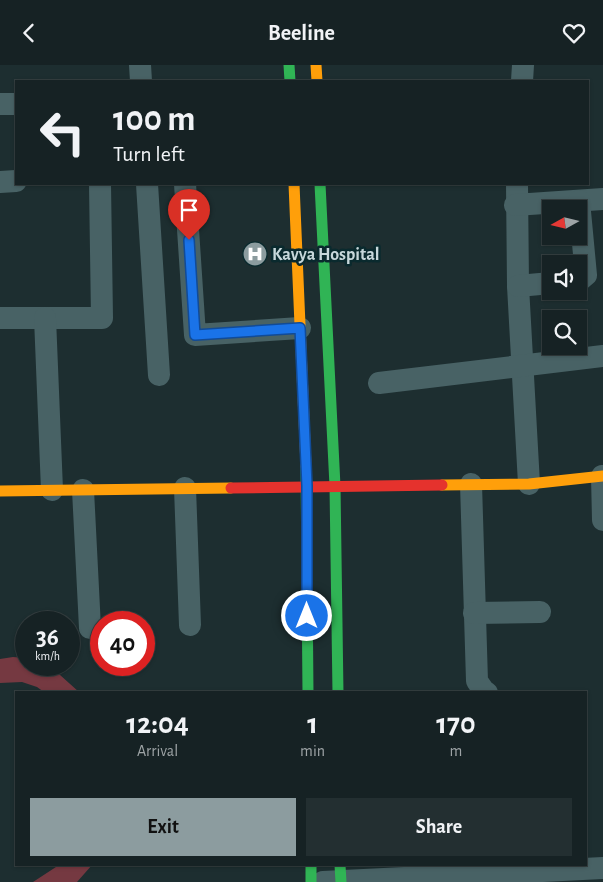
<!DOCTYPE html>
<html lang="en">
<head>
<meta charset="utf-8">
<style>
  :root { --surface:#162224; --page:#232f31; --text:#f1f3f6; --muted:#9ea4a6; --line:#353f41; --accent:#8c9c9f }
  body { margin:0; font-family:"Alegreya Sans",sans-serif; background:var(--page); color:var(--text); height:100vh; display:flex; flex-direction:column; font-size:19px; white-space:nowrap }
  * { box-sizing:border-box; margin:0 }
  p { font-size:16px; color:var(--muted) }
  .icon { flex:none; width:28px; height:28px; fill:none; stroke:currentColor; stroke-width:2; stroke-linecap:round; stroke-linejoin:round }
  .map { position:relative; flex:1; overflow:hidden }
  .sheet { position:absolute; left:15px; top:626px; width:572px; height:175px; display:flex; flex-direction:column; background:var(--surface); border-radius:0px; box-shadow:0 1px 4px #0004,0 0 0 1px var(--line) }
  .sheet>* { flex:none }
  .banner { position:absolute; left:15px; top:15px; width:574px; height:105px; border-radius:0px; box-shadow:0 1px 4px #0004,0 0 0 1px var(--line); background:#162224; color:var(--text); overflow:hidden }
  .needle { width:32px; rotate:262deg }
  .controls { position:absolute; left:542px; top:135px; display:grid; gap:10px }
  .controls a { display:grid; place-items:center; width:45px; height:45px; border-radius:0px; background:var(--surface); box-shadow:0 1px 4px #0004,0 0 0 1px var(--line); font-size:25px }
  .speed { position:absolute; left:15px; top:546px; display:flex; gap:10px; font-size:25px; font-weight:700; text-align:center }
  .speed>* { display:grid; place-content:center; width:65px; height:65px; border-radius:50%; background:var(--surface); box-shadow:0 1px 4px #0004,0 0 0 1px var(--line); line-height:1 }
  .speed small { font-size:12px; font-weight:400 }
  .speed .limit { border:8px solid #d22; background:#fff; color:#111 }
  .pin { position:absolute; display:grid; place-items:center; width:42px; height:42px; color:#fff; margin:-51px -21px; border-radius:50% 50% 50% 0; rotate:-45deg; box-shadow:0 0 5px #0007 }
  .pin .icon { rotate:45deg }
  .me { position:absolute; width:55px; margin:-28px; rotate:0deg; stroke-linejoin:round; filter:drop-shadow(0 0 4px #0008) }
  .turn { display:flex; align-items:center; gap:18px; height:105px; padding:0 15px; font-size:22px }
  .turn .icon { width:65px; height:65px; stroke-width:2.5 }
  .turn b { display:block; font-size:35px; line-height:42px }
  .eta { display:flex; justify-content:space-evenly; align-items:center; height:85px; text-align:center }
  .eta b { font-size:30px; font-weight:700; line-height:35px }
  .cta { display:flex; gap:10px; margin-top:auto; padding:10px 15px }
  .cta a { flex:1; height:58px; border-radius:0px; background:var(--accent); color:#111; font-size:20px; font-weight:700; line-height:58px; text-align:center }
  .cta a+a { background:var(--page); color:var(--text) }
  header { display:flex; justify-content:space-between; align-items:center; height:65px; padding:0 15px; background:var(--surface); font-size:22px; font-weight:700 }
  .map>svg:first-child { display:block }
  .pitch { fill:#753941 }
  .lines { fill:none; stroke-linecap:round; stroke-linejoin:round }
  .street { stroke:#486265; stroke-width:22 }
  .fast { stroke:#30b455; stroke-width:11 }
  .slow { stroke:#ff9f0a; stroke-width:11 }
  .jam { stroke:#e5322d; stroke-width:11 }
  .route-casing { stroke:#114b97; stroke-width:12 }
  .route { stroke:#1a73e8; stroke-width:9 }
  .labels { text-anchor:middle; stroke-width:5; stroke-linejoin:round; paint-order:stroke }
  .poi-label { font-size:18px; font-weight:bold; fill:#c7d8db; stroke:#0a2a2e; text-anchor:start }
</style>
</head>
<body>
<header><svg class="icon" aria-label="back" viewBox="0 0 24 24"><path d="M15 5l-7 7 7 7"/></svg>Beeline<svg class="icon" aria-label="heart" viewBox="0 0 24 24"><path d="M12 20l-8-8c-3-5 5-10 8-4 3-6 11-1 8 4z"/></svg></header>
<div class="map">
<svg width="603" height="817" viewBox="0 0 603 817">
  <rect width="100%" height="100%" fill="#1d2e30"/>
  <g class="pitch">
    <path d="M13,592L26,593V600L50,601L79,627H44L37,622L22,617L0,618V594Z"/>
    <path d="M59,800H92L77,817H33Z"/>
  </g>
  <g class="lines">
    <g class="street">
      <path d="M140,0L141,16"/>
      <path d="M522,16L523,0"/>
      <path d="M0,39H16"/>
      <path d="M0,117L16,116"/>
      <path d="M147,119L159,310"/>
      <path d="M185,119L195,270L300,263"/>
      <path d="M517,119L518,221L529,419"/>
      <path d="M515,140L603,134"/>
      <path d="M579,216L586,210L579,136"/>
      <path d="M518,221L551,218"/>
      <path d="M0,253H102L100,119"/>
      <path d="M45,253L52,425"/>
      <path d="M379,318L603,291"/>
      <path d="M602,411L603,455"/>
      <path d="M471,419L477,616L484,626L487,628"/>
      <path d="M185,423L190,560"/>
      <path d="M83,425L90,563"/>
      <path d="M474,548L540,547"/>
      <path d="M323,817L603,803"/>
    </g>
    <g class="fast">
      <path d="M289,0L290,16"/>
      <path d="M320,119L335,421L338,628"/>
      <path d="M306,401L308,628"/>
      <path d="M311,800V817"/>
      <path d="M340,800L341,817"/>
    </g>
    <g class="slow">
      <path d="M316,0L317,16"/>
      <path d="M294,119L306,401"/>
      <path d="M442,420L529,419L603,411"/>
      <path d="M0,426L231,423"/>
    </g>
    <path class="jam" d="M231,423L442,420"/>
  </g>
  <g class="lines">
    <defs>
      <path id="route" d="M189,175L195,270L300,263L307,421V551"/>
    </defs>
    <use href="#route" class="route-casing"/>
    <use href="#route" class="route"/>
  </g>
  <defs>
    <symbol id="hospital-disc" viewBox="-11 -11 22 22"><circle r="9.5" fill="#8c9c9f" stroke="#0a2a2e"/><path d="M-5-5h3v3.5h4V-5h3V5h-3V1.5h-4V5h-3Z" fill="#fff"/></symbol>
  </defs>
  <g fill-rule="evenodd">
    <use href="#hospital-disc" x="241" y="175" width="28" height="28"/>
  </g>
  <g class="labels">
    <g class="poi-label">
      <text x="272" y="195">Kavya Hospital</text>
    </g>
  </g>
</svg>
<div class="controls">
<a><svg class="needle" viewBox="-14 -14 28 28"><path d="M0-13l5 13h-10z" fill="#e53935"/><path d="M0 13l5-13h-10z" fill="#9ea4a6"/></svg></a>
<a><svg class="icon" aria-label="sound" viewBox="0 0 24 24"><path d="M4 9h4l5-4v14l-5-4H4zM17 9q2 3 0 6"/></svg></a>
<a><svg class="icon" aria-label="search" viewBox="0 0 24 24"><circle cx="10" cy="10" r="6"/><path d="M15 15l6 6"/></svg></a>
</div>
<div class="speed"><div>36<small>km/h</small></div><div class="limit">40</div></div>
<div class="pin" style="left:189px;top:175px;background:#d93025"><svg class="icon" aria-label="arrive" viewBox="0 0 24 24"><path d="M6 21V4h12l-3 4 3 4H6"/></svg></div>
<svg class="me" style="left:307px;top:551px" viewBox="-20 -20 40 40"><circle r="17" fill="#1a73e8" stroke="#fff" stroke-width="3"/><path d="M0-11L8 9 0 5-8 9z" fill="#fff"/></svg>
<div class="banner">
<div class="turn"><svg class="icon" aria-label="left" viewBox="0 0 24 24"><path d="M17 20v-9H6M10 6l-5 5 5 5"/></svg><div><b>100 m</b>Turn left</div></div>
</div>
<section class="sheet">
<div class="eta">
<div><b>12:04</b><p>Arrival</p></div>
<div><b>1</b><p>min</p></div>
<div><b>170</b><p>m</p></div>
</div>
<div class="cta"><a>Exit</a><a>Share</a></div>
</section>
</div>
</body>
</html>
